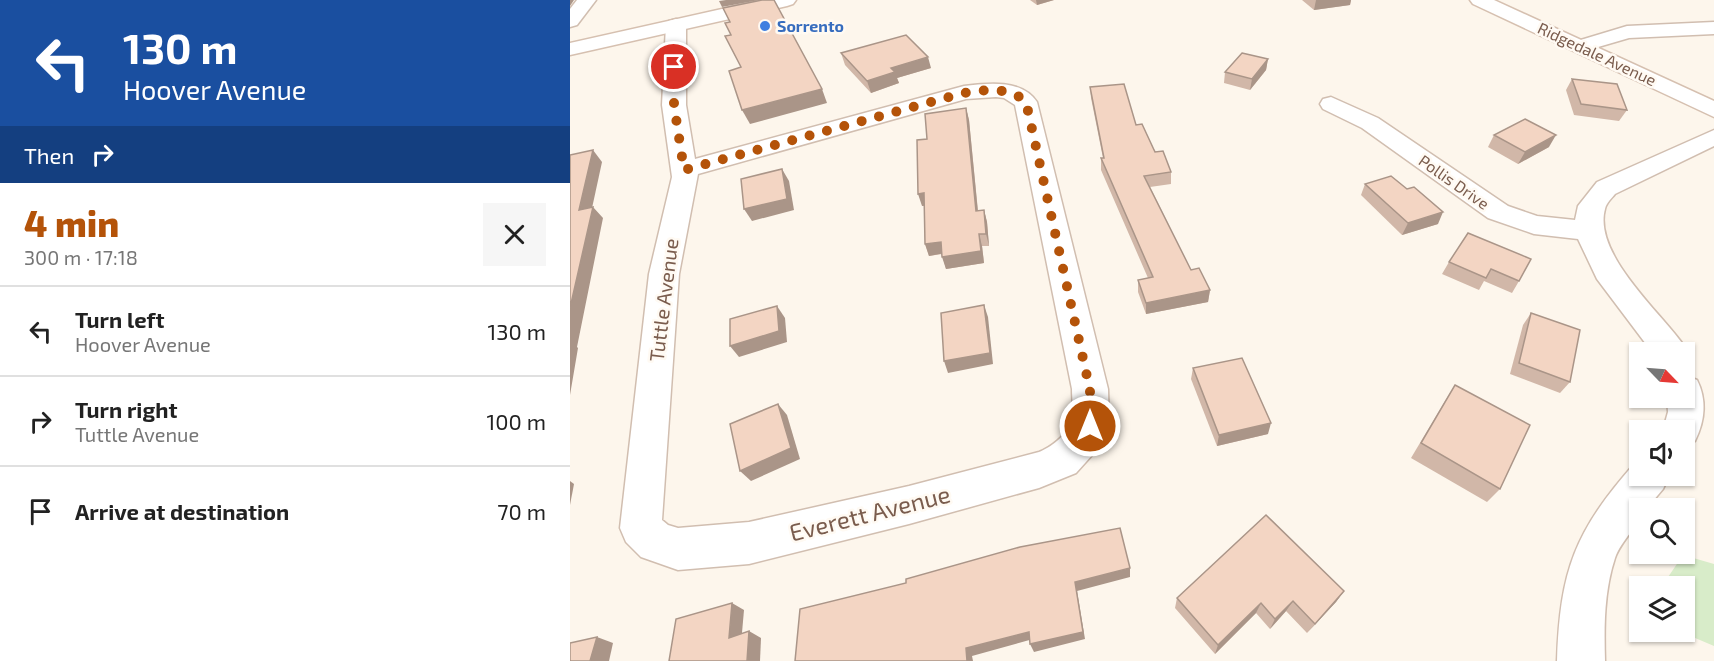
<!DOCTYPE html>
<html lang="en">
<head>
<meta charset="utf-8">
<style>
  :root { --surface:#fff; --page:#f6f6f6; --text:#222; --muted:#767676; --line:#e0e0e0; --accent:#b45309 }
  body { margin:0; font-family:"Exo 2",sans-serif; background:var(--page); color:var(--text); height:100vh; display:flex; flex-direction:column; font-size:22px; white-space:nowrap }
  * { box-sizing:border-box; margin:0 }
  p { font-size:20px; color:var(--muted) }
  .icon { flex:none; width:33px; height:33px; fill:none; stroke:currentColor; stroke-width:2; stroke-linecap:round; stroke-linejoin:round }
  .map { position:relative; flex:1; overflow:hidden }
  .side { display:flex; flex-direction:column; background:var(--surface); width:570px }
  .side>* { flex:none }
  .banner { background:#1a4fa0; color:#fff; overflow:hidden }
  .needle { width:39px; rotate:115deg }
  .controls { position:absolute; left:1059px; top:342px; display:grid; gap:12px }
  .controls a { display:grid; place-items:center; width:66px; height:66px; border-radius:0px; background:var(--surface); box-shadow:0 2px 4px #0004; font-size:30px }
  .pin { position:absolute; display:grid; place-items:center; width:51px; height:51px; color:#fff; margin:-26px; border:3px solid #fff; border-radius:50%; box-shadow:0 2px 6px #0007 }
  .me { position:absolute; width:66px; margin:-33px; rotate:0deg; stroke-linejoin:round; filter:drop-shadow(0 0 4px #0008) }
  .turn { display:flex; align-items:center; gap:21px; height:126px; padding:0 24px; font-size:27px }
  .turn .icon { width:78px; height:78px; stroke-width:2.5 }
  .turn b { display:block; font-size:42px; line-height:51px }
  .then { display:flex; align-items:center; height:57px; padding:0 24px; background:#0003; gap:12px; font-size:22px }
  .round { display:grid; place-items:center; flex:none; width:63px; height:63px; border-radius:0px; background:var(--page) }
  .summary { display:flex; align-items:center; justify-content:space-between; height:102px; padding:0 24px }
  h1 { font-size:36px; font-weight:800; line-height:45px; color:var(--accent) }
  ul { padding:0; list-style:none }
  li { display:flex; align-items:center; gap:18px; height:90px; padding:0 24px; border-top:2px solid var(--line) }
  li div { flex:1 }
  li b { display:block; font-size:22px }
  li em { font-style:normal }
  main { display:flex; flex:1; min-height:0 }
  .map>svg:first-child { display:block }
  .green { fill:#d8ecc9 }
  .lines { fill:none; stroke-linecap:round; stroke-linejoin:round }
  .street-casing { stroke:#d1beb0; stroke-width:3 }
  .secondary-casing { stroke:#d6c0b0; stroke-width:3 }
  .street { fill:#fff; fill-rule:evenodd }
  .secondary { fill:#fff; fill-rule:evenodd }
  .wall { fill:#d1b7a8 }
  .shaded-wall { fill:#aa9588 }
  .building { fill:#f3d5c3; stroke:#aa9588; stroke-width:1.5 }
  .route { stroke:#b45309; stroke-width:10; stroke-dasharray:0 18 }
  .shop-dot { fill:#3f7fe0; stroke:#fffaf3; stroke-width:2 }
  .labels { text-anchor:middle; stroke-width:5; stroke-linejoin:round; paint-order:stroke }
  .far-shop-label { font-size:16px; font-weight:bold; fill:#366cbe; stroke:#fffaf3; text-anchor:start }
  .far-street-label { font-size:16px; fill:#7a5c4d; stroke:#fffaf3 }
  .street-label { font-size:20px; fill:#7a5c4d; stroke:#fffaf3 }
  .near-street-label { font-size:24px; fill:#7a5c4d; stroke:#fffaf3 }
</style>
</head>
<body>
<main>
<section class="side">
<div class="banner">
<div class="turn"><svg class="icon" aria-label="left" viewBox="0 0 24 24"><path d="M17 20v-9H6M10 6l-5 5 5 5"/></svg><div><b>130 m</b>Hoover Avenue</div></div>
<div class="then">Then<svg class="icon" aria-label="right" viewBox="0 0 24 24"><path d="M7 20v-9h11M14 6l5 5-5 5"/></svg></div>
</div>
<div class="summary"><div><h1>4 min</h1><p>300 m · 17:18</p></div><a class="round"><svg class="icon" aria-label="close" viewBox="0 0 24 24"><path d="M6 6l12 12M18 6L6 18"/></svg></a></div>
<ul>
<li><svg class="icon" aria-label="left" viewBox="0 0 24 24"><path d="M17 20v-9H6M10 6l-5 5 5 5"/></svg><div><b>Turn left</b><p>Hoover Avenue</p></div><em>130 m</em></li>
<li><svg class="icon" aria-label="right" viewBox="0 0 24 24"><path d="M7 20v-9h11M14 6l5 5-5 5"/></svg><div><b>Turn right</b><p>Tuttle Avenue</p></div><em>100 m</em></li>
<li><svg class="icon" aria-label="arrive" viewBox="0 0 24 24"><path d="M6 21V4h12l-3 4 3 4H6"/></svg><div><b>Arrive at destination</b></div><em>70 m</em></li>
</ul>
</section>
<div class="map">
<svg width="1144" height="661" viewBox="0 0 1144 661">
  <rect width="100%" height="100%" fill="#fdf6ec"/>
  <path class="green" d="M1113,555L1144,564V646L1111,632H1114V586H1092Z"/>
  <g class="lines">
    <defs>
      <g id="street">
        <path d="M7,0H26L7,25L0,27V9Z"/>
        <path d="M106,19L113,21L116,25V105L125,159L394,86C418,83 452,79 467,102L538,389L539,426L524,453L506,473L469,488L339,524L179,564L108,570L71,557L56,542L50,528L79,274L102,177L92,105L96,25L99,21ZM426,97L434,98L445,105L502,389C502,399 504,414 501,423C497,435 480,448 469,452L339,486L179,522L108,528L98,525L92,520L109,274L128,174L396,99Z"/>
        <path d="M1144,22V34L1059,38L1011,52L1004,50L1001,46L1004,42L1057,26Z"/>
        <path d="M761,97L808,118L938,206L967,216L1005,220L1008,206L1027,182L1144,130V146L1045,194C1042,198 1036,203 1035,209C1023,253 1088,310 1112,343L1117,352L1114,357V352H1082L1027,279L1008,239L964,234L918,218L792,128L753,109L750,104L753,99Z"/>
        <path d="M1114,375L1127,380C1137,400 1135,421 1125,441L1114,445V430H1093L1098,412L1097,398H1114Z"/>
        <path d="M1070,462V476H1099L1093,489L1077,508H1070C1070,527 1051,540 1045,558C1034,591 1034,627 1035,661H987C990,570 1005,531 1065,463Z"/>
      </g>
      <g id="secondary">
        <path d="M192,0H226L223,4L217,6L0,55V43Z"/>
        <path d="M900,0H924L1144,101V117L903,4Z"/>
      </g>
    </defs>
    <use href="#street" class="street-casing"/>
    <use href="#secondary" class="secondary-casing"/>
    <use href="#street" class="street"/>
    <use href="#secondary" class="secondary"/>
  </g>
  <g class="wall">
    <path d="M460,0H484L467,5Z"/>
    <path d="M732,0H781L780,5L744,10Z"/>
    <path d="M271,53L361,68L327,78L329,83L301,93L275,65Z"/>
    <path d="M698,59L696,70L680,90L654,83L655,72Z"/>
    <path d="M1002,79L1057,110L1049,121L1004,115L996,90Z"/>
    <path d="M520,87L566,125L601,172V184L580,187L621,270L640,290L638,302L576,314L568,292V280L578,278L531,170V158H533L521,98Z"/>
    <path d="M396,108L399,120L408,211L414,210L417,222L419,246H412L414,263L376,269L372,254L359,256L355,244L354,206H352L357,139Z"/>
    <path d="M924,135L979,147L948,164L918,147Z"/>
    <path d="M795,184L868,224L832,235L791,195Z"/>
    <path d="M898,233L949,281L942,293L914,281L909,290L872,274L879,262Z"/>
    <path d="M961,313L1000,382L990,393L940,374L953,325Z"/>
    <path d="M623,368L698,434L647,446L621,379Z"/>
    <path d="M885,385L930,489L917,502L841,458L875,401Z"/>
    <path d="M774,591L766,602L737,633L716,611L700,629L686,613L645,654L605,608L607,598Z"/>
  </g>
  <g class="shaded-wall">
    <path d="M0,0H4L0,6Z"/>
    <path d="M156,0H189L152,7L149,1Z"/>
    <path d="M466,0H484L467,5Z"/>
    <path d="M746,0H781L780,5L744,10Z"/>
    <path d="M358,57L361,68L327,78L329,83L301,93L297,81L321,68Z"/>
    <path d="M698,59L696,70L680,90L682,79Z"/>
    <path d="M252,89L257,103L180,124L172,110Z"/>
    <path d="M396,108L399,120L409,223L406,211Z"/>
    <path d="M986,135L979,147L948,164L955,152Z"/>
    <path d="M23,150L32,162L19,222L9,210Z"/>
    <path d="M212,169L219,181L224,210L182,221L174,209Z"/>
    <path d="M354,193L358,205L352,206L348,194Z"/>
    <path d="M23,207L33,218L7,347L8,348L0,395V308Z"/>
    <path d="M414,210L417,222L419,246L416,234Z"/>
    <path d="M873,212L868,224L832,235L838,223Z"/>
    <path d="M409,234L412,246L414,263L376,269L372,257Z"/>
    <path d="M371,242L375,253L359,256L355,244Z"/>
    <path d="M640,290L638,302L576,314V303Z"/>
    <path d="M414,305L418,317L423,364L378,373L374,361Z"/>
    <path d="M207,306L215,318L217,342L169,357L160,346Z"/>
    <path d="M208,404L217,415L230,459L181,481L170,471Z"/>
    <path d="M701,423L698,434L647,446L649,435Z"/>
    <path d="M0,481L4,484L0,505Z"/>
    <path d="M560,568V577L507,591L515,639L464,652L460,644L505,582Z"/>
    <path d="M774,591L766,602L737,633L745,624Z"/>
    <path d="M723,601L716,611L700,629L705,619Z"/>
    <path d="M162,603L174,610L171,644L159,638Z"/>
    <path d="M691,603L686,613L645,654L648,645Z"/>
    <path d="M179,631L191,638L190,661H177Z"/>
    <path d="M459,632L463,639L402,656L403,661H397L396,648Z"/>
    <path d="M27,637L43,643L39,661H20Z"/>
  </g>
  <g class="building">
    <path d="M192,0H204L252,89L172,110L159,71L171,67L155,36L161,35L155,23L160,22L153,8Z"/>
    <path d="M336,35L358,57L321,68L325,72L297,81L271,53Z"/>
    <path d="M672,53L698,59L682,79L655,72Z"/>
    <path d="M1002,79L1047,84L1057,110L1011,104Z"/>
    <path d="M554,84L566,125L572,124L585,152L593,151L601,172L574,176L621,270L629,268L640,290L576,303L568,280L583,277L531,158H534L520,87Z"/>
    <path d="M396,108L406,211L414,210L416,234H409L411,251L372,257L371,242L355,244L354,193L348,194L347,140L357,139L355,114Z"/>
    <path d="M955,119L986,135L955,152L924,135Z"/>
    <path d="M23,150L9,210L23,207L0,308V155Z"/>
    <path d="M212,169L217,199L174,209L171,179Z"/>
    <path d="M821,176L837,189L844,187L873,212L838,223L795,184Z"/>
    <path d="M898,233L961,259L949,281L921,269L916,278L879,262Z"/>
    <path d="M414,305L420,353L374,361L371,313Z"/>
    <path d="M207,306L209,331L160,346V319Z"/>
    <path d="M961,313L1010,330L1000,382L949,363Z"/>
    <path d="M672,358L701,423L649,435L623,368Z"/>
    <path d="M885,385L960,425L930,489L851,443Z"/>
    <path d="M208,404L221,448L170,471L160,424Z"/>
    <path d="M696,515L774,591L745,624L723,601L705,619L691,603L648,645L607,598Z"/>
    <path d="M550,528L560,568L505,582L513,632L460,644L459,632L396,648L397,661H225L230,609L336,583V579L450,547Z"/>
    <path d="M162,603L159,638L179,631L177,661H99L106,619Z"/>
    <path d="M27,637L20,661H0V643Z"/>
  </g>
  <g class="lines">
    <path class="route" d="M104,67V105L114,170L394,93C415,90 439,86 456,102L520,390V426"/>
  </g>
  <circle class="shop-dot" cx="195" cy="26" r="6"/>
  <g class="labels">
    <g class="far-shop-label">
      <text x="207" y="32">Sorrento</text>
    </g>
    <g class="far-street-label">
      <text transform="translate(1027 54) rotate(25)" y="6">Ridgedale Avenue</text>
      <text transform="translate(884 182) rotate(35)" y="6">Pollis Drive</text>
    </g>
    <g class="street-label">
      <text transform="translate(94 300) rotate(-83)" y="7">Tuttle Avenue</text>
    </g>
    <g class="near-street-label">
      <text transform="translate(300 514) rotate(-14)" y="8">Everett Avenue</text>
    </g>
  </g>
</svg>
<div class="controls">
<a><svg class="needle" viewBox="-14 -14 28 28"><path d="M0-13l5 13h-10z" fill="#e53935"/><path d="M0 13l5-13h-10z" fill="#767676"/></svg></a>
<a><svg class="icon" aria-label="sound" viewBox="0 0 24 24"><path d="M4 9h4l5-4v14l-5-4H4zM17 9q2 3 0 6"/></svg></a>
<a><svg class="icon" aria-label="search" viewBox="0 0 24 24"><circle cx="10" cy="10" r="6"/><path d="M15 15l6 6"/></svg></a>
<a><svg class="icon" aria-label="layers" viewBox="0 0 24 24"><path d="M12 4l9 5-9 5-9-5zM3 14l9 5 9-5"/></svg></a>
</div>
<div class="pin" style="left:104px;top:67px;background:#d93025"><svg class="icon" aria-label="arrive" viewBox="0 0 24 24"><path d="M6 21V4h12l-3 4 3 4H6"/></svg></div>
<svg class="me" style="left:520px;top:426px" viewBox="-20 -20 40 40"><circle r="17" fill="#b45309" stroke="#fff" stroke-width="3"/><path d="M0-11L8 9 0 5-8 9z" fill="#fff"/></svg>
</div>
</main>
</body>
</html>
